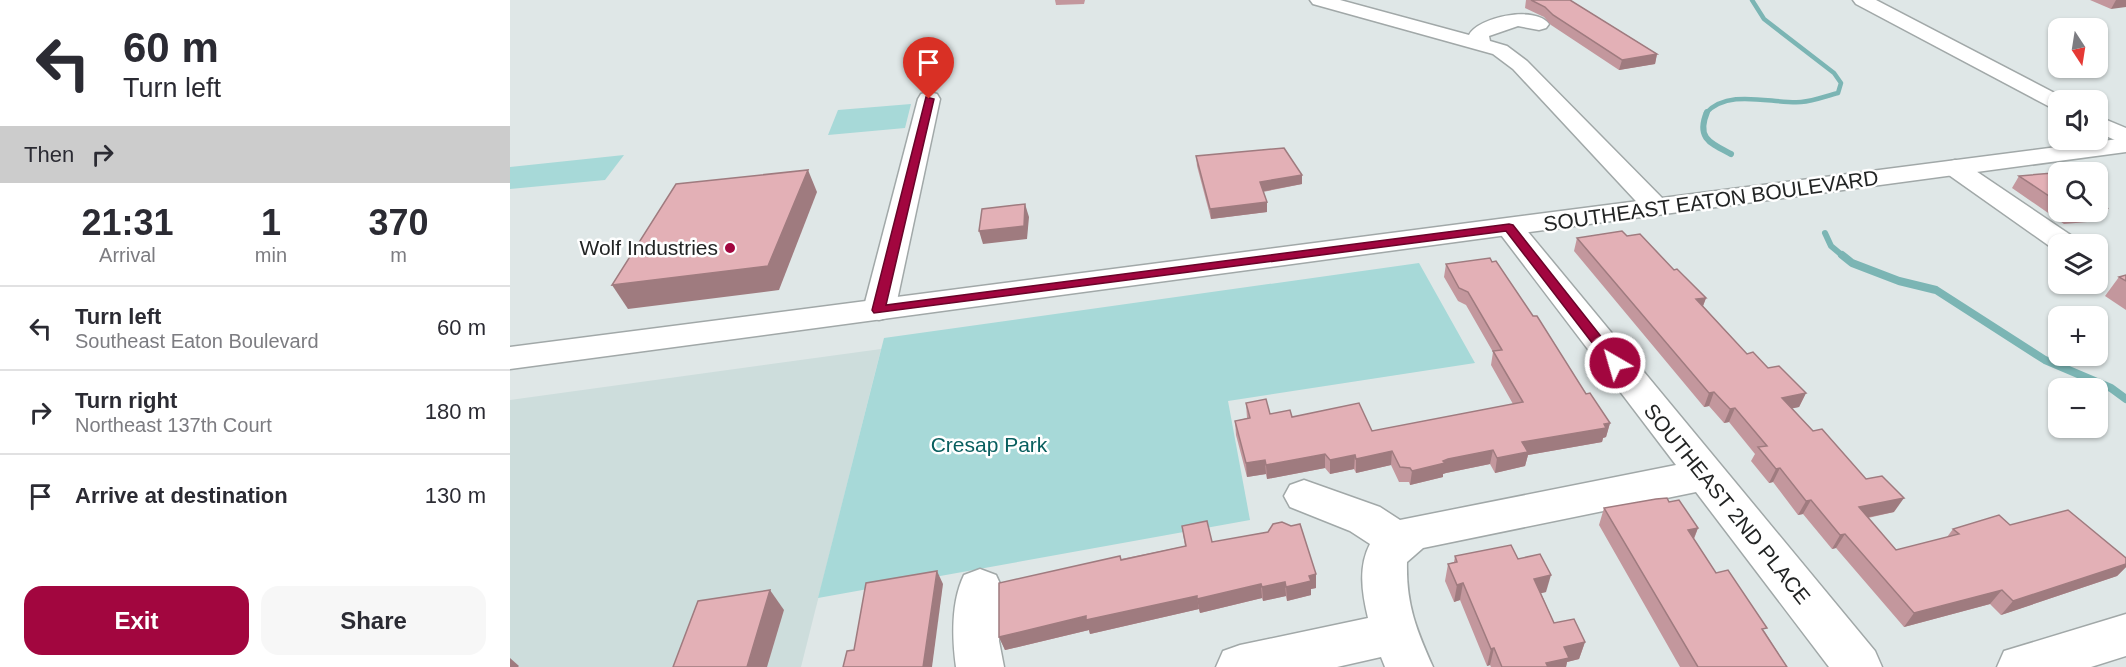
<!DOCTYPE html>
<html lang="en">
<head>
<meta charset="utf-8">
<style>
  :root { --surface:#fff; --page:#f7f7f7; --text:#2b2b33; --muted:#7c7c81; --line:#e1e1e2; --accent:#a2063f }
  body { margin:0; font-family:Helvetica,sans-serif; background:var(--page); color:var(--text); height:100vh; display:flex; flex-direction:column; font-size:22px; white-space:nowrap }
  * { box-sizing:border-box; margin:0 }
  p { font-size:20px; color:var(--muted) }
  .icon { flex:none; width:33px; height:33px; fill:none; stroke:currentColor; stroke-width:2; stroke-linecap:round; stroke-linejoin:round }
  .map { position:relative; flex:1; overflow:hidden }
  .sheet { display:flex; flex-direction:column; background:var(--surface); width:510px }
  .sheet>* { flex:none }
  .banner { background:#fff; color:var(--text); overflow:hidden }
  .needle { width:39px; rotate:168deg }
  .buttons { position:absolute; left:1538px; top:18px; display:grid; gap:12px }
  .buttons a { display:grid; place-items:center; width:60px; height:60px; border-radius:12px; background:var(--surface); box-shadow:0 2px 4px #0004; font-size:30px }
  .pin { position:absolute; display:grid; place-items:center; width:51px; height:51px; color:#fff; margin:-62px -26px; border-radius:50% 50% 50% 0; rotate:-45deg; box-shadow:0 0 6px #0007 }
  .pin .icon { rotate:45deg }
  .me { position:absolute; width:66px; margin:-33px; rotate:322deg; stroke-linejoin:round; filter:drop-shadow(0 0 4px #0008) }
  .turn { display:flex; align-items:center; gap:21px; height:126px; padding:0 24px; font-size:27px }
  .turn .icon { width:78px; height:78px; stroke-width:2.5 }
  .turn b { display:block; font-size:42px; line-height:51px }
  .then { display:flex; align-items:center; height:57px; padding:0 24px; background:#0003; gap:12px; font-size:22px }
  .eta { display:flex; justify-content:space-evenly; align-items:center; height:102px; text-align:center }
  .eta b { font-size:36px; font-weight:800; line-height:42px }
  .primary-button { display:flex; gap:12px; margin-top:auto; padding:12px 24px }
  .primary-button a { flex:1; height:69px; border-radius:18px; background:var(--accent); color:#fff; font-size:24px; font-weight:800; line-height:69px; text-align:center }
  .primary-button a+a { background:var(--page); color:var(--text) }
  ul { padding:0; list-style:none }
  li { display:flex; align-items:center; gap:18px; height:84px; padding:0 24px; border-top:2px solid var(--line) }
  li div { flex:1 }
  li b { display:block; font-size:22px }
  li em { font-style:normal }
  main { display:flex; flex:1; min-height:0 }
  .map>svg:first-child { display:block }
  .built { fill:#cddddc }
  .green { fill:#a7d9d8 }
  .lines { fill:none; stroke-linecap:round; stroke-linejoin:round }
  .stream-far2 { stroke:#7bb5b4; stroke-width:4.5 }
  .stream-far1 { stroke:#7bb5b4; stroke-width:6 }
  .stream { stroke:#7bb5b4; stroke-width:8 }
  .minor-casing { stroke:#a1a8a8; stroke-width:3 }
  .major-casing { stroke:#a1a8a8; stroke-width:3 }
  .minor { fill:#fff; fill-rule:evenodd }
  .major { fill:#fff; fill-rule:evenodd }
  .wall { fill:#c3979d }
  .shaded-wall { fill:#9f7b7f }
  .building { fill:#e3b0b6; stroke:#9f7b7f; stroke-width:1.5 }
  .route { fill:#a2063f; stroke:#690429; stroke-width:1.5 }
  .poi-dot { fill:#a2063f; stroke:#fff; stroke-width:2 }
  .labels { text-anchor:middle; stroke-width:5; stroke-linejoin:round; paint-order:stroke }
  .street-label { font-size:21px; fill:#222424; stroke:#fff }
  .poi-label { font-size:21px; fill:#222424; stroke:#fff; text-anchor:end }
  .park-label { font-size:21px; fill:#085e5e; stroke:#fff }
</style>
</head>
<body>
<main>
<section class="sheet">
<div class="banner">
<div class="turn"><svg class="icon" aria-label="left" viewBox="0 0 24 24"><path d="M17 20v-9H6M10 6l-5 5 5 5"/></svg><div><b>60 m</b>Turn left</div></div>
<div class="then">Then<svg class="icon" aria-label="right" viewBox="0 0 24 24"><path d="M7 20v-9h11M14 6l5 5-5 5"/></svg></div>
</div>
<div class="eta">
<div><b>21:31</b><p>Arrival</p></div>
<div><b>1</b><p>min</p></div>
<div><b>370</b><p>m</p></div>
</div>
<ul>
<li><svg class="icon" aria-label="left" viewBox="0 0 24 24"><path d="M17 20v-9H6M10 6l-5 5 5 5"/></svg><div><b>Turn left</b><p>Southeast Eaton Boulevard</p></div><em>60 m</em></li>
<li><svg class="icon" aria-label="right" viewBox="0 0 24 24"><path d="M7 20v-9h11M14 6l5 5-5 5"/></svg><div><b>Turn right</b><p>Northeast 137th Court</p></div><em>180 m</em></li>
<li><svg class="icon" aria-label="arrive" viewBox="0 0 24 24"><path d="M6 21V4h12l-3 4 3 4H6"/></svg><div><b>Arrive at destination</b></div><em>130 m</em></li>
</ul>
<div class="primary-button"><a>Exit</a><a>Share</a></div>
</section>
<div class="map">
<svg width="1616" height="667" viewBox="0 0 1616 667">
  <rect width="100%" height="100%" fill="#dfe7e7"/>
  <path class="built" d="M371,349L291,667H0V400Z"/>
  <g class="green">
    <path d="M401,104L395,128L318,135L328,110Z"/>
    <path d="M114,155L95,180L0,189V167Z"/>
    <path d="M909,263L965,363L718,401L740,520L308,598L374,338Z"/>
  </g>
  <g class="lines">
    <path class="stream-far2" d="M1196,113C1219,88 1261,104 1291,102C1304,101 1316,96 1328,93L1331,83L1324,73L1254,19L1242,0"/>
    <g class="stream-far1">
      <path d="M1197,112C1186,138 1200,143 1221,154"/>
      <path d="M1315,233L1321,246L1333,256"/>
    </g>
    <path class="stream" d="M1332,255L1342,263L1389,281L1426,290L1535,360L1601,388L1616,399"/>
    <defs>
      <g id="minor">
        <path d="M800,0H830L959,35C968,17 1026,5 1039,24L1036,28L1029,30L1008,26L979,36L980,41L997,46L1017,61L1161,207L1157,213L1147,215L1137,213L1003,69L983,54L803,4Z"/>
        <path d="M1343,0H1366L1558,100H1548V109L1540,107L1346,4Z"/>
        <path d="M419,92L427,94L430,99L385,310L380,317L369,320L358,317L353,310L408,99L411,94Z"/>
        <path d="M1587,116L1616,128V145L1587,132Z"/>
        <path d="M1445,160L1454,163L1565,238L1570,244H1548V251L1545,250L1436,173L1432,168L1436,163Z"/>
        <path d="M999,219L1009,221L1365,651L1372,667H1319L1186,492L913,548L897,562C896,604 906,629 923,667H875L871,657L827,667H706L713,651L730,645L858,618C852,593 848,567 860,544L840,531L780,507L774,496L780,485L794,480L870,507L890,520L1166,465L985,227L989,221Z"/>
        <path d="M470,569L486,575L492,588L489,641L494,667H446C442,637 441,602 454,575Z"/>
        <path d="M1616,614V656L1581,667H1487L1494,651Z"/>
      </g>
      <path id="major" d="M1616,138V152L0,369V347Z"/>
    </defs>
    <use href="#minor" class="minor-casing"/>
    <use href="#major" class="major-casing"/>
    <use href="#minor" class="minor"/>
    <use href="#major" class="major"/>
  </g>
  <g class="wall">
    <path d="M545,0H575L574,4L546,5Z"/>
    <path d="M1016,0H1060L1147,54L1145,64L1109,70L1041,25L1034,17L1015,8Z"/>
    <path d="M1580,0H1616L1601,9Z"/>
    <path d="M686,156L792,175V184L753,192L757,212L701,219L687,166Z"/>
    <path d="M1509,176H1548V212H1587V201L1597,208L1589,221L1554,224L1502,188Z"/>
    <path d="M1117,236L1164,270L1196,298L1193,306L1237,354L1296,393L1289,407L1282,408L1303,431L1384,512L1358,518L1386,550L1437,537L1443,529L1500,525L1616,558V567L1607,576L1491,615L1480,604L1394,627L1326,548L1322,549L1293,514L1288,515L1263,482L1259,483L1241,461L1245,454L1219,422L1214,423L1199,406L1194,407L1064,251L1067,238Z"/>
    <path d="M936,264L1023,316L1076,394L1100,423L1096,437L1093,438L1092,442L1018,455L1015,466L985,473L980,464L936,473L933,474V477L900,485L899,482H889L881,465L846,473L844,469L820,474L815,468L757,479L756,474L737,477L726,435L725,421L737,418L736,403L760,414L782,417L862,431L1003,404L981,365L983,352L956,305L948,301L934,277Z"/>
    <path d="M1616,275V310L1595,296L1609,277Z"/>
    <path d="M1159,502L1188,528L1184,539L1206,573L1255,632L1277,667H1170L1089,525L1094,508Z"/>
    <path d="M672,526L702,542L806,574V588L801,589V595L777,601L776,596L753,601L752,598L690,613L689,609L580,634L579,630L495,650L489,637L611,559L675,546Z"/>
    <path d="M945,556L1008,559L1036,592L1031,593L1044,623L1075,642L1069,659L1057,662L1056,667H981L980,665L977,666L950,600L944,602L935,581L938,564L944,562Z"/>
  </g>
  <g class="shaded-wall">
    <path d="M1606,0H1616V7L1601,9Z"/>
    <path d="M1147,54L1145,64L1109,70L1112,60Z"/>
    <path d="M298,170L307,192L269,290L118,309L102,285Z"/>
    <path d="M792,175V184L750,192V182Z"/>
    <path d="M757,202V212L701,219L700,209Z"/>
    <path d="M515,204L519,217L517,239L473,244L469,231Z"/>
    <path d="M1196,298L1191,311L1186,299Z"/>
    <path d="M1204,392L1199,406L1194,407L1199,393Z"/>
    <path d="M1296,393L1289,407L1266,412L1272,398Z"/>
    <path d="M1225,408L1219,422L1214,423L1220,409Z"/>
    <path d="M1100,423L1096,437L1093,438L1092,442L1018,455L1015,466L985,473L987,458L1012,442Z"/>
    <path d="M983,450L980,464L936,473L933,474V477L900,485L902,471L938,459Z"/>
    <path d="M882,451L881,465L846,473V459Z"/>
    <path d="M815,454V468L757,479L756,465Z"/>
    <path d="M845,455L844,469L820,474V460Z"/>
    <path d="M755,460L756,474L737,477L736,463Z"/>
    <path d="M1270,468L1263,482L1259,483L1266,469Z"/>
    <path d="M1394,498L1384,512L1340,521L1349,507Z"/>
    <path d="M1301,500L1293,514L1288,515L1296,501Z"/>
    <path d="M1188,528L1181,545L1178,530Z"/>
    <path d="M1335,534L1326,548L1322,549L1330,535Z"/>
    <path d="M1616,564V567L1607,576L1491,615L1503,601Z"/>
    <path d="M427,571L433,584L422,667H413Z"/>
    <path d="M806,574V588L801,589V595L777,601L776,587L799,576Z"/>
    <path d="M1041,575L1036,592L1019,596L1024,579Z"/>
    <path d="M775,582L776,596L753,601L752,587Z"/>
    <path d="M953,583L950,600L944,602L947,585Z"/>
    <path d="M751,584L752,598L690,613L687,599Z"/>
    <path d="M260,590L274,610L257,667H237Z"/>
    <path d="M1492,590L1480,604L1394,627L1404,613Z"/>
    <path d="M687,596L689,609L580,634L579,630L495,650L489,637L576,616Z"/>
    <path d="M1075,642L1069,659L1057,662L1056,667H1035L1036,663L1054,647Z"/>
    <path d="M984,648L980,665L977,666L981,649Z"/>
    <path d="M0,658L9,666L8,667H0Z"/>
  </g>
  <g class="building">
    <path d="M1021,0H1060L1147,54L1112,60L1043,15L1035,7Z"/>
    <path d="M774,148L792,175L750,182L757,202L700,209L686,156Z"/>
    <path d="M298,170L258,266L102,285L166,184Z"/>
    <path d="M1543,173L1548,176V202L1509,176Z"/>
    <path d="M1587,201L1597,208L1587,209Z"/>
    <path d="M515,204L514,226L469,231L472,209Z"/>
    <path d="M1112,231L1117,236L1130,234L1164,270L1167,269L1196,298L1186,299L1237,354L1243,352L1258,368L1269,366L1296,393L1272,398L1303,431L1312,429L1356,479L1372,476L1394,498L1349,507L1386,550L1449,534L1443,529L1489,515L1500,525L1558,510L1616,558V564L1503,601L1492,590L1404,613L1335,534L1330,535L1301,500L1296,501L1270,468L1266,469L1248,447L1257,446L1225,408L1220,409L1204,392L1199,393L1067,238Z"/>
    <path d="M980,258L982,262L986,261L1023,316H1027L1076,394L1080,393L1100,423L1094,424L1096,428L1012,442L1018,452L987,458L983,450L938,459L933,461L935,463L902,471L900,468L890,467L882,451L846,459L845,455L820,460L815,454L756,465L755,460L736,463L725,421L740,418L736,403L756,399L760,414L780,410L782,417L849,403L862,431L1013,402L983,351L992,350L958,292L949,288L936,264Z"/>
    <path d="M1616,275V281L1609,277Z"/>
    <path d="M1157,498L1159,502L1169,500L1188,528L1178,530L1206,573L1218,570L1257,628L1252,629L1277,667H1188L1094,508L1146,499Z"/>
    <path d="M697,521L702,542L758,532L763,524L772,522L781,526L790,524L806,574L799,576L801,581L776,587L775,582L752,587L751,584L687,599V596L576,620V616L489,637V583L610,556L611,560L676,546L672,526Z"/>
    <path d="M1001,545L1008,559L1030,554L1041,575L1024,579L1044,623L1064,619L1075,642L1054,647L1059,658L1036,663L1038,667H992L984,648L981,649L953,583L947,585L938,564L947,562L945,556Z"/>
    <path d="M427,571L413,667H333L337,651L344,650L356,583Z"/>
    <path d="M260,590L237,667H163L188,601Z"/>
  </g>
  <path class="route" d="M416,97L424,99L376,305L999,224L1003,225L1112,363L1105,367L1100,366L996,231L364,313L362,310Z"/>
  <circle class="poi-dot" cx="220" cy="248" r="6"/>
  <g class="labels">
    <g class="street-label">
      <text transform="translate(1201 201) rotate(-8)" y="7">SOUTHEAST EATON BOULEVARD</text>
      <text transform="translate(1217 504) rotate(51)" y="7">SOUTHEAST 2ND PLACE</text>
    </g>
    <g class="poi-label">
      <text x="208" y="255">Wolf Industries</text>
    </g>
    <g class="park-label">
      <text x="479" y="452">Cresap Park</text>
    </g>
  </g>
</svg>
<div class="buttons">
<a><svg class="needle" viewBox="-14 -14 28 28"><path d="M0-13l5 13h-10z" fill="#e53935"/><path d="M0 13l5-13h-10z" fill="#7c7c81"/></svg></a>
<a><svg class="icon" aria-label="sound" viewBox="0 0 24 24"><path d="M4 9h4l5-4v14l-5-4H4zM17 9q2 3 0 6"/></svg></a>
<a><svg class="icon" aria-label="search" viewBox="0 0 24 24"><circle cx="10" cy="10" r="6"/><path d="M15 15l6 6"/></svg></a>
<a><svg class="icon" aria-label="layers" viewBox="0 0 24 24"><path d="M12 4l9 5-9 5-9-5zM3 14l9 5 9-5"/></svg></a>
<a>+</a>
<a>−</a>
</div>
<div class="pin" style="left:419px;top:99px;background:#d93025"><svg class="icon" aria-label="arrive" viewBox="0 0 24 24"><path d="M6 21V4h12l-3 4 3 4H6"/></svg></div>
<svg class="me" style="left:1105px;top:363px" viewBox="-20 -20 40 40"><circle r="17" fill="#a2063f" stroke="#fff" stroke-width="3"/><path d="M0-11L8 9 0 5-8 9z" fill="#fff"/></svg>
</div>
</main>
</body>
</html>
